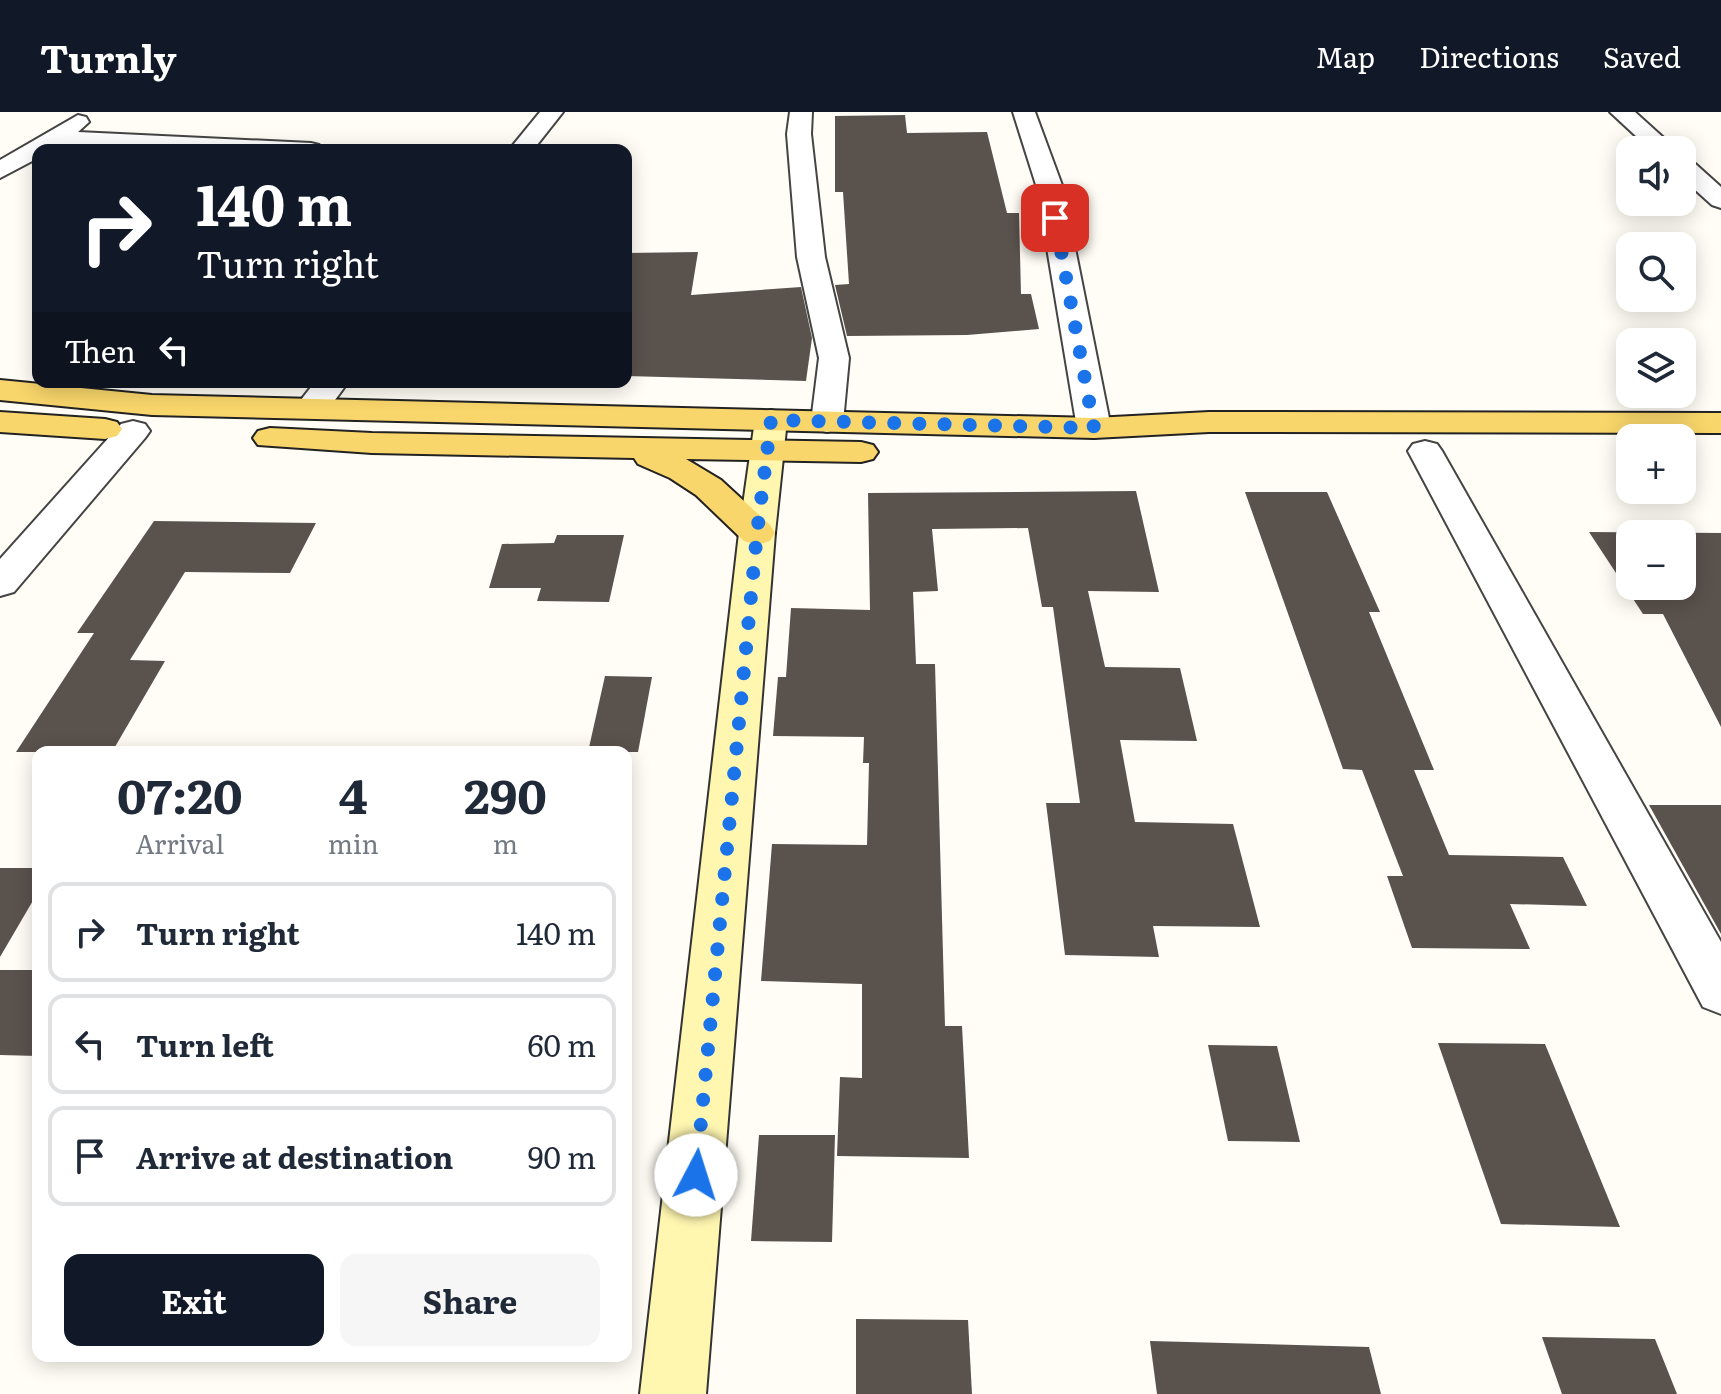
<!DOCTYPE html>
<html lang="en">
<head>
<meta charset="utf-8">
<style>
  :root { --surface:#fff; --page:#f6f6f7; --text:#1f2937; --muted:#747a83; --line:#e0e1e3; --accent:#111827 }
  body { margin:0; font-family:Literata,serif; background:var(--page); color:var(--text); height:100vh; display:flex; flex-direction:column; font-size:30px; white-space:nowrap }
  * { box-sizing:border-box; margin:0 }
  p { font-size:26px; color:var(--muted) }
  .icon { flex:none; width:44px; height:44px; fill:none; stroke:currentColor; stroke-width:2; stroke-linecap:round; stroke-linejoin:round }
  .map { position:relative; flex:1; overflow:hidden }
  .side { position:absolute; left:32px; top:634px; width:600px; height:616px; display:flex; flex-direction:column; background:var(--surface); border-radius:16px; box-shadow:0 4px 20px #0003 }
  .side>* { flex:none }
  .hud { position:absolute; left:32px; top:32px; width:600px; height:244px; border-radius:16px; box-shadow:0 4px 20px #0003; background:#111827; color:#fff; overflow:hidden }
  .fabs { position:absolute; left:1616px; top:24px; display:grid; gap:16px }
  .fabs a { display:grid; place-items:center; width:80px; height:80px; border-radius:16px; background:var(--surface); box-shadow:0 4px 20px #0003; font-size:40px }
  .pin { position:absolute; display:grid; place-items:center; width:68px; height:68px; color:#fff; margin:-34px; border-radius:16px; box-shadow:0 4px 12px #0006 }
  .me { position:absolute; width:88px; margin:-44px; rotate:5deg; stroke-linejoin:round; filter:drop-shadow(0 0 6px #0008) }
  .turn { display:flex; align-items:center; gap:28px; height:168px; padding:0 32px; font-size:36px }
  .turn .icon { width:104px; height:104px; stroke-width:2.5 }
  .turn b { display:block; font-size:56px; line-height:68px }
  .then { display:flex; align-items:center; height:76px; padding:0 32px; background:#0003; gap:16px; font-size:30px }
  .eta { display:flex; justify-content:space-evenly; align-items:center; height:136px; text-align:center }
  .eta b { font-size:48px; font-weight:700; line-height:56px }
  .button { display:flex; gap:16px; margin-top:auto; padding:16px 32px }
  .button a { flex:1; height:92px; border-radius:16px; background:var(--accent); color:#fff; font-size:32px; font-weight:700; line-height:92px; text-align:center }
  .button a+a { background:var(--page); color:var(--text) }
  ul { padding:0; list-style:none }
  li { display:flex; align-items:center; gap:24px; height:100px; margin:0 16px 12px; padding:0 16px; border:4px solid var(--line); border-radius:16px }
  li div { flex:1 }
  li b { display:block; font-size:30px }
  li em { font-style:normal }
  header { display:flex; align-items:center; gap:48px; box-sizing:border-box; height:112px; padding:0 40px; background:var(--accent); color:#fff }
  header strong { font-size:38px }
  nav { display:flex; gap:44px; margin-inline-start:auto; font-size:28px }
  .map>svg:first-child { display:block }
  .building { fill:#5a524d; fill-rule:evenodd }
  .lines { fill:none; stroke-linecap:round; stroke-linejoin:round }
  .street-casing { stroke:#444; stroke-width:4 }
  .secondary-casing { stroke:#333; stroke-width:4 }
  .primary-casing { stroke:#222; stroke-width:4 }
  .street { fill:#fff; fill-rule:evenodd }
  .secondary { fill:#fff6b0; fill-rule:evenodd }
  .primary { fill:#f9d66b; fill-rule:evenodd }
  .route { stroke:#1a73e8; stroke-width:14; stroke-dasharray:0 25.2 }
</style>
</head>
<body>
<header>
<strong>Turnly</strong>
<nav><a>Map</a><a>Directions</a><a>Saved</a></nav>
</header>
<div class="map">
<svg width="1721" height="1282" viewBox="0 0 1721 1282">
  <rect width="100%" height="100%" fill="#fffdf5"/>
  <g class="building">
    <path d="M905,3L907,21L987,20L1007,101H1019L1021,182H1031L1039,217L967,223L847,224L835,173L849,172L843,80H835V4Z"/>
    <path d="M698,140L691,183L801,175L812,226L806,269L626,264V141Z"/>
    <path d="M1136,379L1159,480L1088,479L1105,555L1180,556L1197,629L1120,628L1135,710L1233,712L1260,815L1153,814L1159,845L1065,843L1046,691H1080L1053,495H1042L1028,416L932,417L938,479L913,480L916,552H935L945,914H962L969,1046L837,1044L840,965L862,966V872L761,869L772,732L867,733L869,651H863L864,625L773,624L778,565H786L791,496L870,498L868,381Z"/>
    <path d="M1245,380H1327L1380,500H1369L1434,658H1414L1449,743L1563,745L1587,794L1510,792L1530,837L1412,836L1387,764H1403L1362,658L1343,657Z"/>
    <path d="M154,409L316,411L290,461L185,460L130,548L165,549L112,640H16L94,521H77Z"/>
    <path d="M1589,420L1721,421V615L1663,502H1643ZM1630,422H1682V474H1630Z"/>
    <path d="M557,423H624L609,490L537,489L541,476H489L502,432L554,431Z"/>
    <path d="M605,564L652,565L638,640H588Z"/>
    <path d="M1649,693H1721V822Z"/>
    <path d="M0,756H38V780L0,845Z"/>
    <path d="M0,858H38V944L0,943Z"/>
    <path d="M1438,931L1545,932L1620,1115L1501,1112Z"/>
    <path d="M1208,933L1277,934L1300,1030L1228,1029Z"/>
    <path d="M759,1023H835L832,1130L751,1129Z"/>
    <path d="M856,1207L968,1208L972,1282H856Z"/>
    <path d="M1542,1225L1655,1227L1677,1282H1562Z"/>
    <path d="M1150,1229L1369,1235L1381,1282H1157Z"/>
  </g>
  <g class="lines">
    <defs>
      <g id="street">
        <path d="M540,0H563L533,38H509Z"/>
        <path d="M790,0H812L811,22L825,145L849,246L843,310L839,317L827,320L815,317L811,310L819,246L797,145L787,22Z"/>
        <path d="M1013,0H1035L1063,76L1111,316L1106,323L1094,326L1082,323L1077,316L1037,76Z"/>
        <path d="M1610,0H1635L1677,38H1651Z"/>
        <path d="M78,3L86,5L89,10L78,20L311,31L319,33L323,38H159L57,33L50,38H38V46L0,66V48Z"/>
        <path d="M1682,46L1691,48L1721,75V96L1712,93L1682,66Z"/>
        <path d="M315,270H348C334,289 323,311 298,305L293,298Z"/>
        <path d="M133,309L145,312L150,319L145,326L14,480L0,484V447L121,312Z"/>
        <path d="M1425,329L1437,332L1442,339L1721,830V902L1703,895L1408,339L1413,332Z"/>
      </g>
      <path id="secondary" d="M771,298L783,301L787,308L775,421L706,1282H640L739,421L755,308L759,301Z"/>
      <g id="primary">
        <path d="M0,268L152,283L1094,306L1209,300L1721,301V321L1209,320L1094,326L152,303L0,288Z"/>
        <path d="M0,300L105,307L117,310L122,317L117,324L105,327L0,320Z"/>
        <path d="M270,316L372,321L861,330L873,333L878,340L873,347L861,350L686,347L721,368L770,413L775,421L770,429L757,433L744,429L696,383L670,366L638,352L634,346L372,341L258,333L253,326L258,319Z"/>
      </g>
    </defs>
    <use href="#street" class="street-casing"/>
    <use href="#secondary" class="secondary-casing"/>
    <use href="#primary" class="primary-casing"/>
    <use href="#street" class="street"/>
    <use href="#secondary" class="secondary"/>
    <use href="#primary" class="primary"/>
  </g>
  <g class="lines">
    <path class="route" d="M696,1063L757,421L771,308L1094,316L1055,106"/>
  </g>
</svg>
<div class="fabs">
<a><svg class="icon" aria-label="sound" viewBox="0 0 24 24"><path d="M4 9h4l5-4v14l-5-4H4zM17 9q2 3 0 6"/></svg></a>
<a><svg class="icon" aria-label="search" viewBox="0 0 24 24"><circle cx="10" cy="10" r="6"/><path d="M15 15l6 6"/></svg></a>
<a><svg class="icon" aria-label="layers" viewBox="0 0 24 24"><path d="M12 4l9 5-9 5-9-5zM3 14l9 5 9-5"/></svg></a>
<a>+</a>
<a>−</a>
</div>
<div class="pin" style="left:1055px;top:106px;background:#d93025"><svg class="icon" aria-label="arrive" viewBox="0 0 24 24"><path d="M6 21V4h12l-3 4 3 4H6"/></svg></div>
<svg class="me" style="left:696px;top:1063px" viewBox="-20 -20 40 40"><circle r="19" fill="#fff"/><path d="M0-13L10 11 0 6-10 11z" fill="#1a73e8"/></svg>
<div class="hud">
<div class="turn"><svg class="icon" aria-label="right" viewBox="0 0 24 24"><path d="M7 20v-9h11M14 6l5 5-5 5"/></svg><div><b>140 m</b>Turn right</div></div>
<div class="then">Then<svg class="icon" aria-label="left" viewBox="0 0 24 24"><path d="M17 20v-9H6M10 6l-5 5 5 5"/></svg></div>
</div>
<section class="side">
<div class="eta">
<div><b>07:20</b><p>Arrival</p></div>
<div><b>4</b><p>min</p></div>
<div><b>290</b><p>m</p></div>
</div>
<ul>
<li><svg class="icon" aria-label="right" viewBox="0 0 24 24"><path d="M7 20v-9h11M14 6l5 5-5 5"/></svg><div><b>Turn right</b></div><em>140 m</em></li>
<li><svg class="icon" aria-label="left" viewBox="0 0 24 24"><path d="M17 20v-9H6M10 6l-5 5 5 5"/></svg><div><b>Turn left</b></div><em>60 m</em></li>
<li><svg class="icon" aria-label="arrive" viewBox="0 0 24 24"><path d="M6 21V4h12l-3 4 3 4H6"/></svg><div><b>Arrive at destination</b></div><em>90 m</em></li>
</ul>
<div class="button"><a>Exit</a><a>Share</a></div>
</section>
</div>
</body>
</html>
